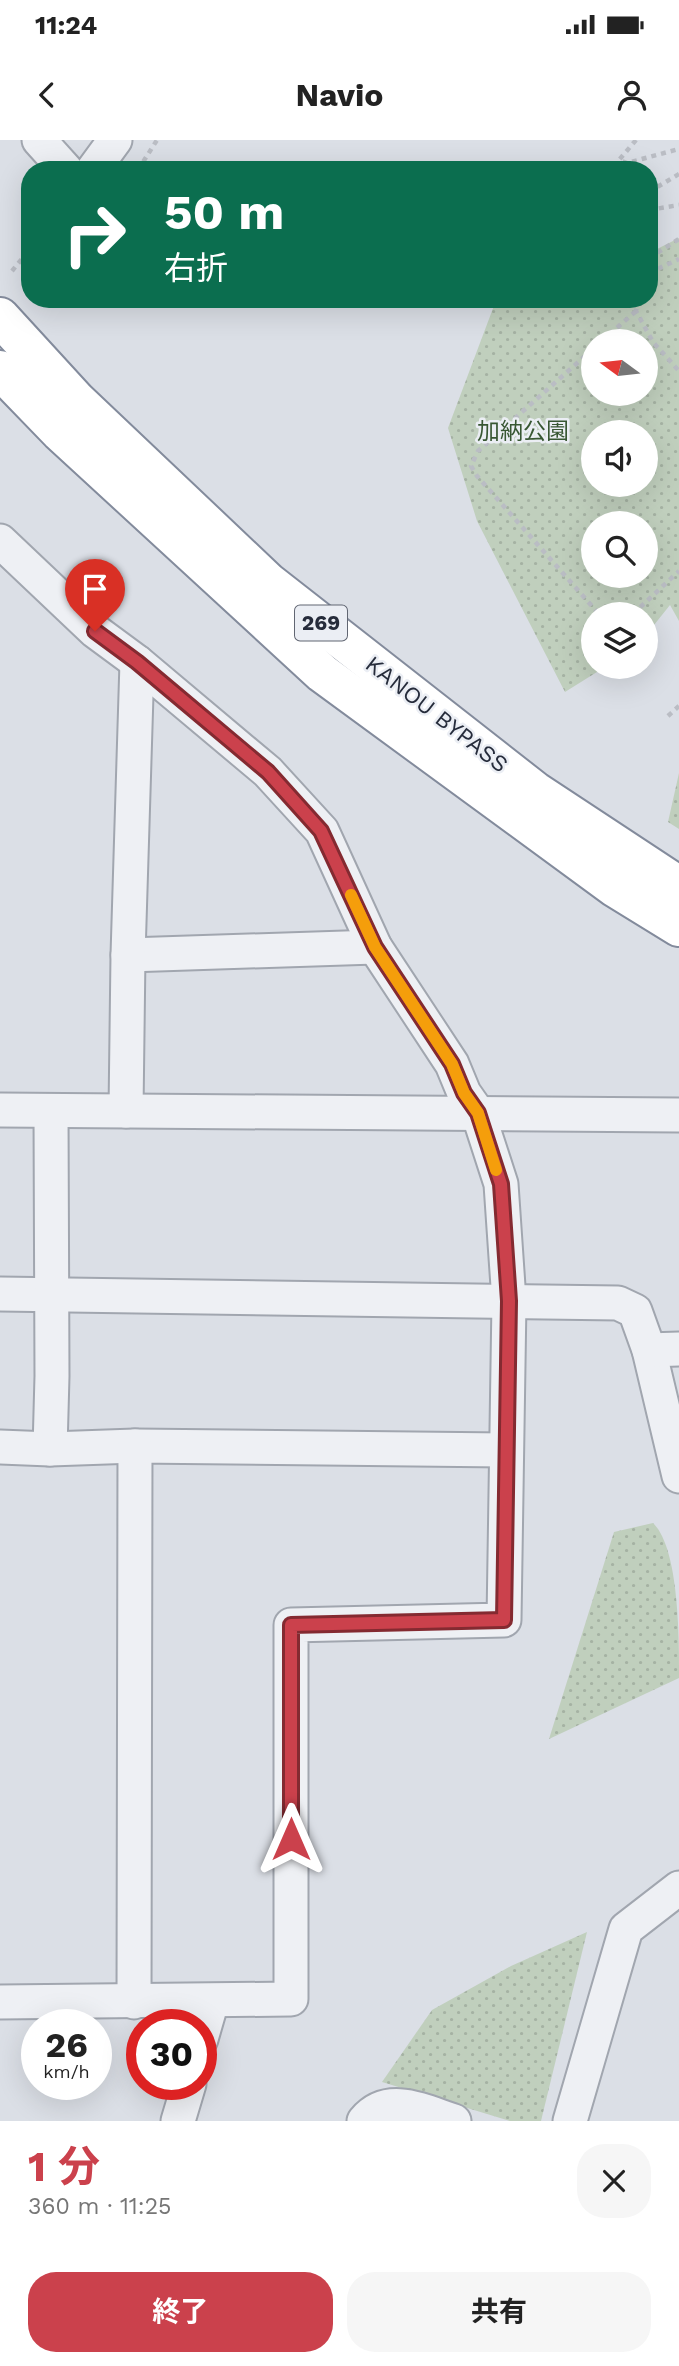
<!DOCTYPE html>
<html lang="ja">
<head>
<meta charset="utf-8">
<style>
  :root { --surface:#fff; --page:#f6f6f6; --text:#222; --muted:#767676; --accent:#cb414c }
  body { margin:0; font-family:"Work Sans","Noto Sans JP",sans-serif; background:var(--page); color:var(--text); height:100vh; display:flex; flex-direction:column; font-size:26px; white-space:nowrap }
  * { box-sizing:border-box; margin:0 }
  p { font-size:23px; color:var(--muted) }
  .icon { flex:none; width:38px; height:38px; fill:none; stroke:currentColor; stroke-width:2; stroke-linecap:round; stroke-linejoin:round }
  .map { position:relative; height:1981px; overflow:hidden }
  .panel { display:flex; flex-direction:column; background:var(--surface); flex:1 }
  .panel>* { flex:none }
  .banner { position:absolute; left:21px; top:21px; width:637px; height:147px; border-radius:28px; box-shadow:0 7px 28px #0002; background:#0b6e4f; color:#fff; overflow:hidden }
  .needle { width:46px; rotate:285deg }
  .buttons { position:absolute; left:581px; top:189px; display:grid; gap:14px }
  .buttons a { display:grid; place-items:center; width:77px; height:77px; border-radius:50%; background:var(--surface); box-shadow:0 7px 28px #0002; font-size:35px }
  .speed { position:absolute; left:21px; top:1869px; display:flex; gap:14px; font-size:35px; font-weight:700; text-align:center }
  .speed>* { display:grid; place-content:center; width:91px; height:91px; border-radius:50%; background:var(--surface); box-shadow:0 7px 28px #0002; line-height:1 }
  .speed small { font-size:18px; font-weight:400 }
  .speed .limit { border:10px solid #d22; background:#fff; color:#111 }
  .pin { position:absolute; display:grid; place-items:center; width:60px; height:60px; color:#fff; margin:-72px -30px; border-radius:50% 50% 50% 0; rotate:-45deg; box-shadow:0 0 7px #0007 }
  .pin .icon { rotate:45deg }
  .me { position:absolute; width:77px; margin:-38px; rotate:0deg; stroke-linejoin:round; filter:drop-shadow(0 0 5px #0008) }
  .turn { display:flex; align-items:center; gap:24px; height:147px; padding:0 28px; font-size:32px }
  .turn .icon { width:91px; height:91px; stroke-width:2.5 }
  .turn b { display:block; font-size:49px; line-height:60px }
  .round { display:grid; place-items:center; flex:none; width:74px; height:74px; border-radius:28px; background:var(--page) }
  .summary { display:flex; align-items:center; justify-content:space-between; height:119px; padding:0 28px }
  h1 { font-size:42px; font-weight:700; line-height:52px; color:var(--accent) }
  .primary-button { display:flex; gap:14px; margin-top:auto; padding:14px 28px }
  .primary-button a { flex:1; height:80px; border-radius:28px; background:var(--accent); color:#fff; font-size:28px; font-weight:700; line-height:80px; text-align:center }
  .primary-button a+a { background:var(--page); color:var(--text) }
  .status { display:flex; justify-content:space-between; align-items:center; height:49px; padding:0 35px; background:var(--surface); direction:ltr }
  .status svg { height:19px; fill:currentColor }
  header { display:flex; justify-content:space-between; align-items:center; height:91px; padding:0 28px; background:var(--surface); font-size:32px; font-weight:700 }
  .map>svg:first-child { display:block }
  .grass { fill:url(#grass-dots); fill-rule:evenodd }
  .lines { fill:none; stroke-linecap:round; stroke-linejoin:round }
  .minor-casing { stroke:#a1a6af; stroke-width:37 }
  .trunk-casing { stroke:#838b9c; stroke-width:42 }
  .path { stroke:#babdc4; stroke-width:4.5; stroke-dasharray:5 5; stroke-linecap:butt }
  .minor { stroke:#eef0f4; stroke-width:33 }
  .trunk { stroke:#fff; stroke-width:38 }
  .route-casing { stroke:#842a31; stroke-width:18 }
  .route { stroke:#cb414c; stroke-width:12 }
  .slow { stroke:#f59e0b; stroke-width:12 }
  .labels { text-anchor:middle; stroke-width:5; stroke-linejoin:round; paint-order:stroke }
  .shield { fill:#ebeef4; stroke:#616672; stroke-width:2 }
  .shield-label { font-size:21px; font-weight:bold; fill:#262c3b }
  .park-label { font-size:23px; fill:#385733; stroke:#ebeef4 }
  .street-label { font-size:23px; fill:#262c3b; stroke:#ebeef4 }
</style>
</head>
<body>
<div class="status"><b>11:24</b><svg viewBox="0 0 49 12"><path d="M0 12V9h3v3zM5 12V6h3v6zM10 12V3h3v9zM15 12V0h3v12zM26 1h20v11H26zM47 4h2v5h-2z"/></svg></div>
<header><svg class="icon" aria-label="back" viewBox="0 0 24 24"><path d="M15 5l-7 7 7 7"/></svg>Navio<svg class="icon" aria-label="person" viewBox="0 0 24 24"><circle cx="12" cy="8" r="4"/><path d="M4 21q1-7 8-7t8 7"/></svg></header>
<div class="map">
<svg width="679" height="1981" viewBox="0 0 679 1981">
  <defs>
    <pattern id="grass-dots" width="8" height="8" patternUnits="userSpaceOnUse" patternTransform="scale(1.75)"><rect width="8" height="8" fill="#c0cfbd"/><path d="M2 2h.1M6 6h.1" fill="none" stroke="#a5b2a3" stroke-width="1.8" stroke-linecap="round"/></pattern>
  </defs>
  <rect width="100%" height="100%" fill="#dbdfe6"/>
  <g class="grass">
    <path d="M679,98V481L670,465L646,495V474H593V527H605L565,552L477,381L448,288L495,163L511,159H649V113ZM593,201H646V254H593ZM646,292V345H593V292ZM646,383V436H593V383Z"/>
    <path d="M679,633V689L668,682Z"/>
    <path d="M653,1383C679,1408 679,1497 679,1538L549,1599L614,1392Z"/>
    <path d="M587,1792L541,1981H510L382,1942L432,1870L511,1826Z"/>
  </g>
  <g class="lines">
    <defs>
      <g id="minor">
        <path d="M39,0L66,30"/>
        <path d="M93,30L115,0"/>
        <path d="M0,401L95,491L137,522L268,632L322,691L375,807L452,924L464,953L478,973L501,1044L509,1161L504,1480L291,1485V1859L0,1862"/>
        <path d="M128,815L375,807"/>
        <path d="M0,970L679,975"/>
        <path d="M126,971L128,815L137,522"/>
        <path d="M0,1154L618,1163L635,1171L649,1210L679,1336"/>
        <path d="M649,1210L679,1209"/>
        <path d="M0,1307L50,1309L135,1306L505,1310"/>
        <path d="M50,1309L52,1236L51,971"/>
        <path d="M134,1862L135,1306"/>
        <path d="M201,1899L212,1861"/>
        <path d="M178,1981L189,1944"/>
        <path d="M364,1981C388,1952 423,1971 454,1981"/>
        <path d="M570,1981L626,1789L679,1748"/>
      </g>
      <g id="trunk">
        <path d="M0,177L76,260L268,442L535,651L679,746"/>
        <path d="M0,230L60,292L322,533L614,747L679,787"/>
      </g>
    </defs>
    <use href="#minor" class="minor-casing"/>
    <use href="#trunk" class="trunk-casing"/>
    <g class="path">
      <path d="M636,0L619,20L627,23L679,9"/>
      <path d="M138,30L157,0"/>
      <path d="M649,52L679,34"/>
      <path d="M649,70L679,65"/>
      <path d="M649,118L679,99"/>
      <path d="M12,131L30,109"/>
      <path d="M649,133L679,119"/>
      <path d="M639,159L636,171L653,202L679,231"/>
      <path d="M602,201L636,171"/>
      <path d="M593,209L478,311L471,326L477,336L599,474"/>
      <path d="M633,474L679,431"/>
      <path d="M668,576L679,566"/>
    </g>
    <use href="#minor" class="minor"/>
    <use href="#trunk" class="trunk"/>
  </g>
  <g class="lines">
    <defs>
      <path id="route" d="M95,491L137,522L268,632L321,691L375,807L452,924L464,953L478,973L501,1044L509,1161L504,1480L291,1485V1699"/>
    </defs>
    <use href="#route" class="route-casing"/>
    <use href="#route" class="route"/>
    <path class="slow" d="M351,755L375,807L452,924L464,953L478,973L496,1030"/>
  </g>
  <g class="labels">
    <rect class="shield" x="295" y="465.5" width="52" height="35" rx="5"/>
    <g class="shield-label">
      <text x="321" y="490">269</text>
    </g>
    <g class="park-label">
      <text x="523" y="299">加納公園</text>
    </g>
    <g class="street-label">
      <text transform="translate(437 574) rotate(38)" y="8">KANOU BYPASS</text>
    </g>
  </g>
</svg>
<div class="buttons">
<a><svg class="needle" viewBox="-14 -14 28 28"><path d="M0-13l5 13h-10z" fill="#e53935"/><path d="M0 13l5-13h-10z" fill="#767676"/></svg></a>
<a><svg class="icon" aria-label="sound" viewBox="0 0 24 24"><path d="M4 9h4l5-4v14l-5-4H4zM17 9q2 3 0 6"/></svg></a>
<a><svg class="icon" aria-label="search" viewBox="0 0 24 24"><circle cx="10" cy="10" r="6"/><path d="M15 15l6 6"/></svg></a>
<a><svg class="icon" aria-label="layers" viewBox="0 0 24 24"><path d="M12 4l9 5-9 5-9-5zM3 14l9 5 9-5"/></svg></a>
</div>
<div class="speed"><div>26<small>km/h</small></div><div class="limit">30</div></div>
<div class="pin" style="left:95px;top:491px;background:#d93025"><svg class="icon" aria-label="arrive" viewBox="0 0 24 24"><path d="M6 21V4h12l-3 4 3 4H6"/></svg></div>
<svg class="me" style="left:291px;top:1699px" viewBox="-20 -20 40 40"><path d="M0-17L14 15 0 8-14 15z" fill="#cb414c" stroke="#fff" stroke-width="4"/></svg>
<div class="banner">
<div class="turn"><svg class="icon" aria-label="right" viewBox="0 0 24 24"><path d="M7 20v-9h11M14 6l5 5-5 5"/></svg><div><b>50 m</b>右折</div></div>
</div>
</div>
<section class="panel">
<div class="summary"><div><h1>1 分</h1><p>360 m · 11:25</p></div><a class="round"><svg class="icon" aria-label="close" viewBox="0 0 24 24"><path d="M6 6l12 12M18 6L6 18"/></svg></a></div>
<div class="primary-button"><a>終了</a><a>共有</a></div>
</section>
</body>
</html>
